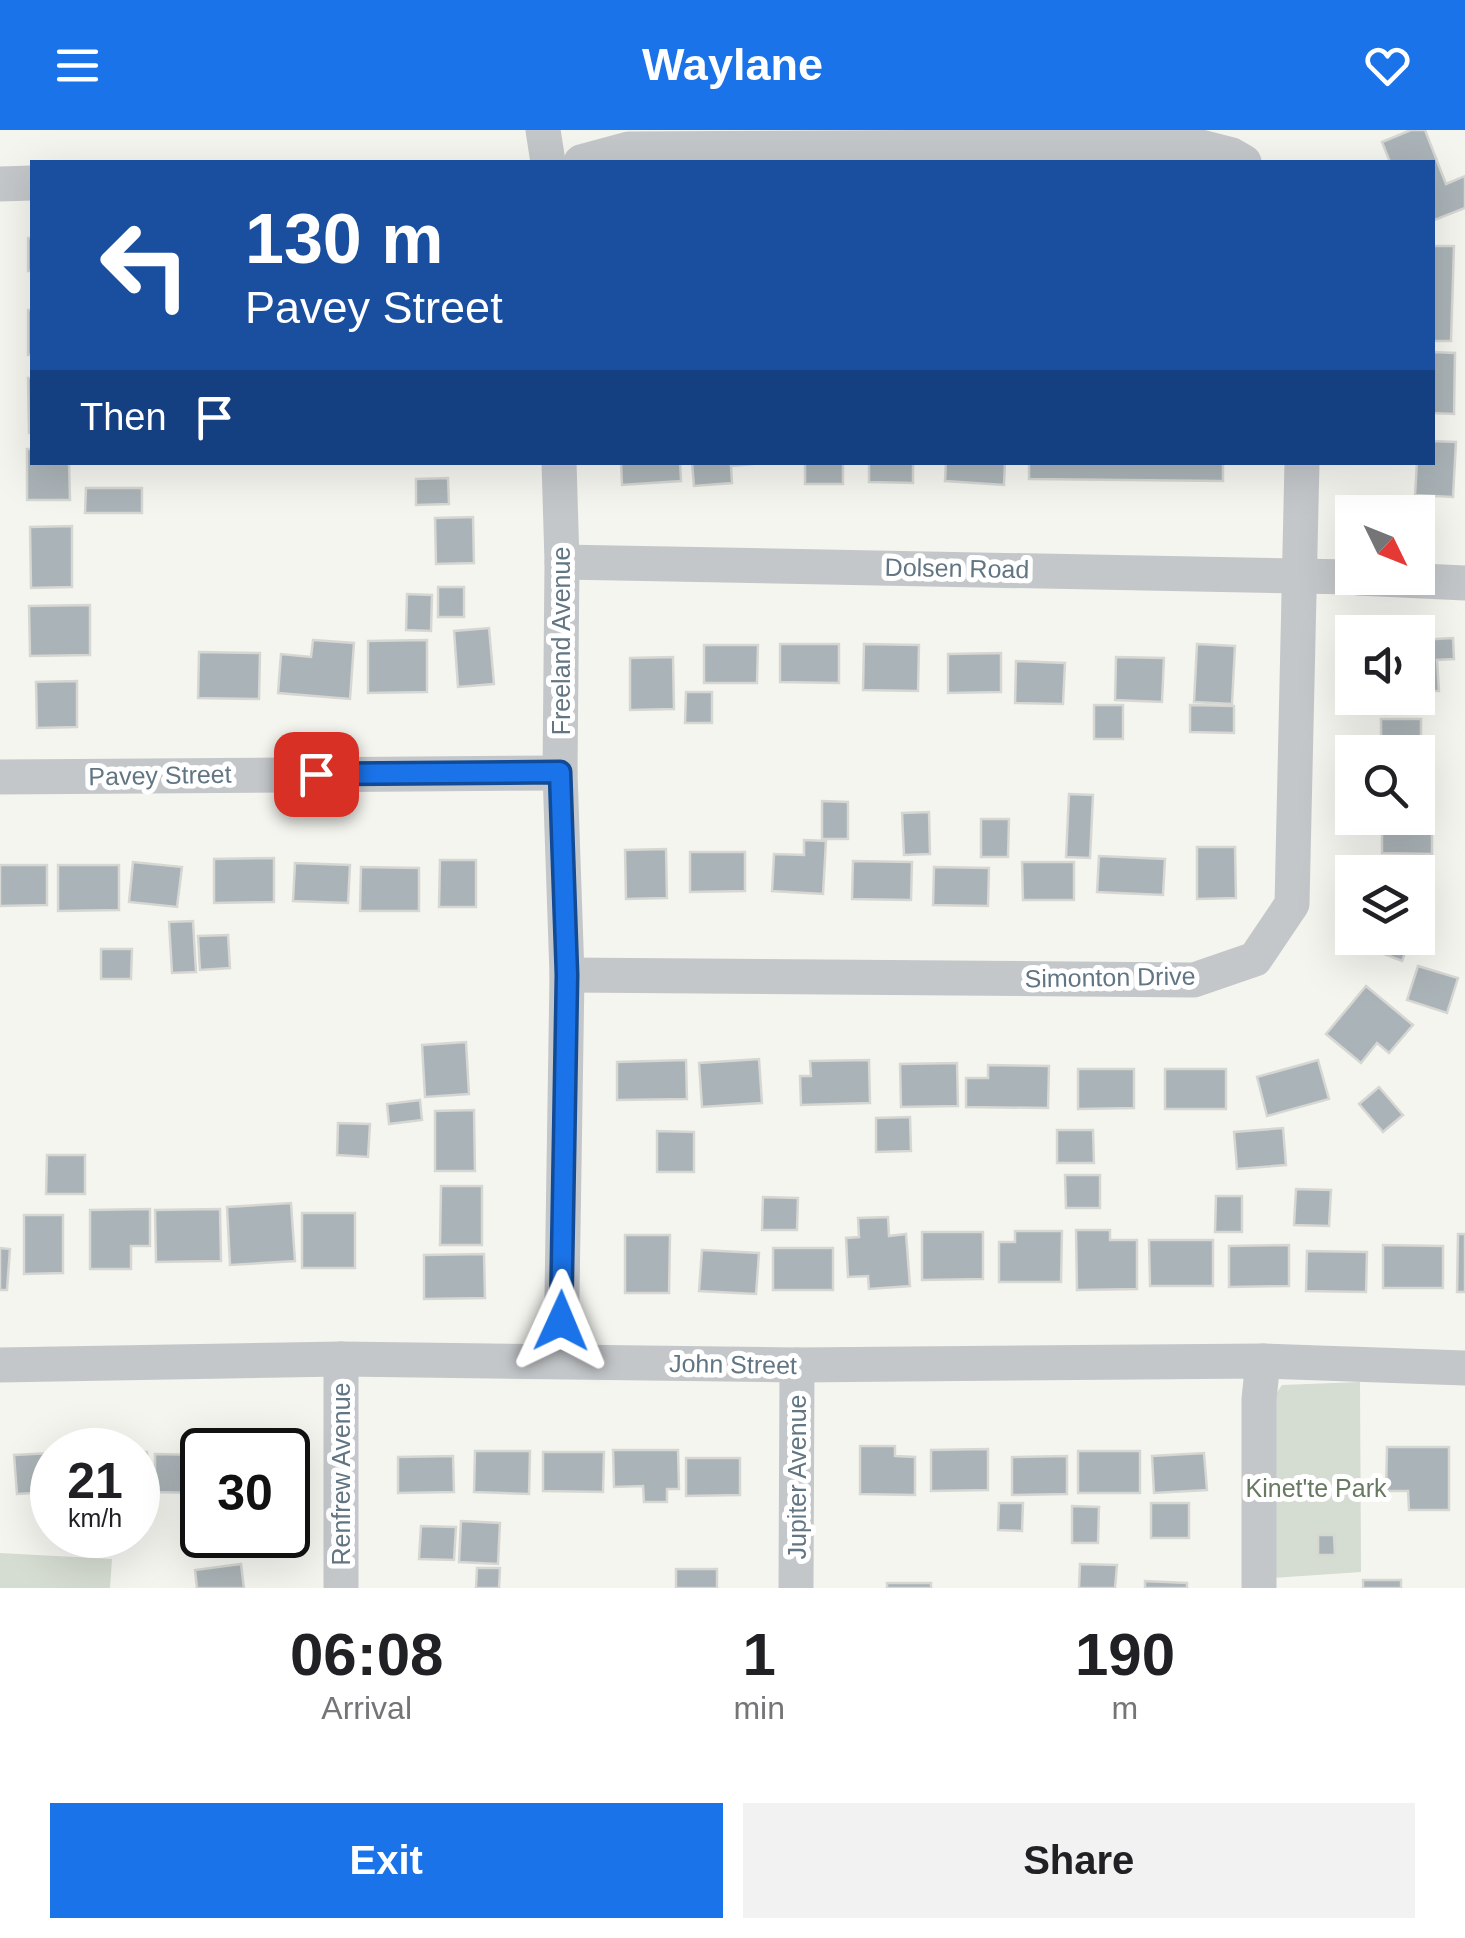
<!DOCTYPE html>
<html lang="en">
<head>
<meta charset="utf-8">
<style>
  :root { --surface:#fff; --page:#f2f2f2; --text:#202124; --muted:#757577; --accent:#1a73e8 }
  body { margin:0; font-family:Helvetica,sans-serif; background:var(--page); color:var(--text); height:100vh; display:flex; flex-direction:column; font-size:38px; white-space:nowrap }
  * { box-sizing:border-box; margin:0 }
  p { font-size:32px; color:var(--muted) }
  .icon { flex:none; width:55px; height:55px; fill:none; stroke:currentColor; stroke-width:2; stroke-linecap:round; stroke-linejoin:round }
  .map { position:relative; height:1458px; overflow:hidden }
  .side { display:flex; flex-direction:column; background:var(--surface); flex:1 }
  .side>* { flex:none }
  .hud { position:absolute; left:30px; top:30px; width:1405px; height:305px; border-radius:0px; box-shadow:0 10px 40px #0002; background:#1a4fa0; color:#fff; overflow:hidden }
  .needle { width:65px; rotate:133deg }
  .fabs { position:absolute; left:1335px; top:365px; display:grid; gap:20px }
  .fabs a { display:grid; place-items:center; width:100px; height:100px; border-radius:0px; background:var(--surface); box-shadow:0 10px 40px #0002; font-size:50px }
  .speed { position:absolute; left:30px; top:1298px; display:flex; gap:20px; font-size:50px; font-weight:700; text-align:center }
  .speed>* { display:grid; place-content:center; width:130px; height:130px; border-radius:50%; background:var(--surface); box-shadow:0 10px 40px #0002; line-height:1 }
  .speed small { font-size:25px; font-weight:400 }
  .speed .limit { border:5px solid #111; border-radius:15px; background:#fff; color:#111 }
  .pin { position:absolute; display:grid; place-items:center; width:85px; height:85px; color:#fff; margin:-42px; border-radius:20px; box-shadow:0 5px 15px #0006 }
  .me { position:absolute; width:110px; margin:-55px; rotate:1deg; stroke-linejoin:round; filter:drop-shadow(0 0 8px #0008) }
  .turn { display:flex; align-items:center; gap:35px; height:210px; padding:0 50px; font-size:45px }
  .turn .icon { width:130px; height:130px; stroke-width:2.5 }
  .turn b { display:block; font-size:70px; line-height:85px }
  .then { display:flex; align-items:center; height:95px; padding:0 50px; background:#0003; gap:20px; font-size:38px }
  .eta { display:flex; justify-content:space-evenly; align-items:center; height:170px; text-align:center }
  .eta b { font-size:60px; font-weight:700; line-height:70px }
  .primary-button { display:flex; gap:20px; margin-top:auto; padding:20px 50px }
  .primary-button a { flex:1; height:115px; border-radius:0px; background:var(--accent); color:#fff; font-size:40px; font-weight:700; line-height:115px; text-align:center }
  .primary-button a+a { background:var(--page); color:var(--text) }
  header { display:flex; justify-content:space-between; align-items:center; height:130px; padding:0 50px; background:var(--accent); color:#fff; font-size:45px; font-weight:700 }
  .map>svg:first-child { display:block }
  .green { fill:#d5dcd1 }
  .building { fill:#aab3b7; stroke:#d6d6d3; stroke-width:2.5 }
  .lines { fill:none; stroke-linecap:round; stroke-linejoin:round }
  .minor { stroke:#c4c7ca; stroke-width:35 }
  .route-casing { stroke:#114b97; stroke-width:25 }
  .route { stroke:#1a73e8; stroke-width:18 }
  .labels { text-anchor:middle; stroke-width:10; stroke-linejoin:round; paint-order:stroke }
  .street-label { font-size:25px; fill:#627583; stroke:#fff }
  .park-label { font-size:25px; fill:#677a61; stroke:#fff }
</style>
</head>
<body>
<header><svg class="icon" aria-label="menu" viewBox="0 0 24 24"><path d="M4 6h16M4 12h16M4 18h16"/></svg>Waylane<svg class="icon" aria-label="heart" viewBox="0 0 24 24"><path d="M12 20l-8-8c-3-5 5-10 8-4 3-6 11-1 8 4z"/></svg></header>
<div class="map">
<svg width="1465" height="1458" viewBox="0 0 1465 1458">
  <rect width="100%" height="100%" fill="#f5f5f0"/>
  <g class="green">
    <path d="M1360,1252L1361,1442L1272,1448L1269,1274L1282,1255Z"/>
    <path d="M0,1423L112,1429L110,1458H0Z"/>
  </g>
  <g class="building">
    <path d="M1411,0H1425L1446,54L1465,46V78L1432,91V32H1390L1382,12Z"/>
    <rect x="28" y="108" width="4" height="33"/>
    <path d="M1432,116H1454L1451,211H1432Z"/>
    <path d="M28,180H32V224L28,225Z"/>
    <path d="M1432,222L1455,223L1454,284L1432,283Z"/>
    <path d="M28,248H32V303H29Z"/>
    <path d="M1432,311L1456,312L1453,367L1415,365L1417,332H1432Z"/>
    <path d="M27,319H32V332H69L70,370H27Z"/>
    <path d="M621,332H680L681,351L622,355Z"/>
    <path d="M692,332H764L765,333L731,336L732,353L694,356Z"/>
    <path d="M843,332V354H805V333H774Z"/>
    <path d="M869,332H913V353L869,352Z"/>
    <path d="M946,332H1005L1004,355L945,351Z"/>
    <path d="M1029,332H1223V351L1029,349Z"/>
    <path d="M448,348L449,374L416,375V349Z"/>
    <path d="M86,358H142V383H85Z"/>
    <path d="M473,387L474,433L436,434L435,388Z"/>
    <path d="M72,396V457L31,458L30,397Z"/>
    <rect x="438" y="457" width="26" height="30"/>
    <path d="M407,464L432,465L431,501L406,500Z"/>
    <path d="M90,475V525L30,526L29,476Z"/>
    <path d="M489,498L494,554L458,557L454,501Z"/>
    <path d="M1453,508L1454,529L1437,530L1439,561H1423L1424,582L1386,584L1385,568H1418V510Z"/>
    <path d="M313,510L354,513L350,569L278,563L281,524L311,527Z"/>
    <path d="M427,510V562L368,563V511Z"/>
    <path d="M780,514H839V553L780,552Z"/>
    <path d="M864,514L919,515L918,561L863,560Z"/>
    <path d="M1197,514L1235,516L1232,574L1194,572Z"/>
    <path d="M704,515H758L757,553H704Z"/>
    <path d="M199,522L260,523L259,569L198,568Z"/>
    <path d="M1001,523V562L948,563V524Z"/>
    <path d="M673,527L674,579L630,580V528Z"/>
    <path d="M1116,527L1164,528L1162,572L1115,570Z"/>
    <path d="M1016,531L1065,533L1063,574L1015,573Z"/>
    <path d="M77,551V597L37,598L36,552Z"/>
    <path d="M686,562H712V593H685Z"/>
    <rect x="1094" y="575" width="29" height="34"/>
    <path d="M1190,575L1234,576V603L1190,602Z"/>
    <path d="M1381,589H1421V648H1418V622H1381Z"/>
    <path d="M1069,664L1093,665L1090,728L1066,727Z"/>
    <path d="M822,671L848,672V709H822Z"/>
    <path d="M1418,672H1432V724L1382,723V696H1390V688H1418Z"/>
    <path d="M929,682L930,724L904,725L902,683Z"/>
    <path d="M981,689H1009L1008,727H981Z"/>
    <path d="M804,710L826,711L823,764L772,761L774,724L804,725Z"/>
    <path d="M1197,717H1235L1236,768L1197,769Z"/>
    <path d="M666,719L667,768L626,769L625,720Z"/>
    <path d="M690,722H745V761L690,762Z"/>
    <path d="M1099,726L1165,729L1163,765L1097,762Z"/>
    <path d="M274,728V772L214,773V729Z"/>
    <path d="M440,730H476V777H439Z"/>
    <path d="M853,731L912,732L911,770L852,769Z"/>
    <path d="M133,732L182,737L177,777L129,772Z"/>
    <path d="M1022,732H1074V770H1023Z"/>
    <path d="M295,733L350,735L348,773L293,771Z"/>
    <path d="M0,735H47V775L0,776Z"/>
    <path d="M58,735H119V780L58,781Z"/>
    <path d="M361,737L419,738V781H360Z"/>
    <path d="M934,737L989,738L988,776L933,775Z"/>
    <path d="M193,791L196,842L172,843L169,792Z"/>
    <path d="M228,805L230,838L200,840L198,806Z"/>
    <path d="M1370,808H1411L1402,831L1366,817Z"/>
    <path d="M101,819H132L131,849H101Z"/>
    <path d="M1418,836L1458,848L1447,883L1407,870Z"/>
    <path d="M1366,856L1413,895L1389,923L1377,913L1361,933L1326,904Z"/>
    <path d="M466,912L469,964L425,967L422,915Z"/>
    <path d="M759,929L762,973L702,977L699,933Z"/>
    <path d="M686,930L687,969L617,970V932Z"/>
    <path d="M869,930L870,973L801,975L800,946H811L810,931Z"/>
    <path d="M1318,930L1329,969L1267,986L1257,947Z"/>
    <path d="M957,933L958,976L901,977L900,934Z"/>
    <path d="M988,935L1049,936L1048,978L966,977V948H988Z"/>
    <path d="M1078,939H1134V978L1078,979Z"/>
    <rect x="1165" y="939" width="61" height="40"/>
    <path d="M1379,957L1403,985L1383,1002L1359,974Z"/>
    <path d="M420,970L422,990L389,994L387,974Z"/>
    <path d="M474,980L475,1041H435V981Z"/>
    <path d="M910,987L911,1021L876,1022V988Z"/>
    <path d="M338,993L370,994L368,1027L337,1025Z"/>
    <path d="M1283,998L1286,1035L1237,1039L1234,1002Z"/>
    <path d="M1057,1000H1093L1094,1033H1057Z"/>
    <path d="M657,1001L694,1002V1042H657Z"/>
    <path d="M47,1025H85V1064H46Z"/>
    <path d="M1065,1045H1100V1078H1066Z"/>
    <path d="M441,1056H482V1115H440Z"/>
    <path d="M1296,1059L1331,1060L1329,1096L1294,1095Z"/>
    <path d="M1216,1066H1242V1102H1215Z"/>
    <path d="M763,1067L798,1068L797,1100H762Z"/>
    <path d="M291,1073L295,1131L230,1135L227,1077Z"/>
    <path d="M150,1079V1116H131V1139H90V1080Z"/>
    <path d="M220,1079L221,1131L156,1132L155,1080Z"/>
    <rect x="302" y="1083" width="53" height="55"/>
    <path d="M24,1085H63V1143L24,1144Z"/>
    <path d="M888,1087L889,1106L906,1104L910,1156L869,1159L868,1146L848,1147L846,1108L859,1107L858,1088Z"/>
    <path d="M1076,1100H1110V1110H1137V1159L1077,1160Z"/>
    <path d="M1015,1101H1062L1061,1152H999V1112H1015Z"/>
    <path d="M922,1102H983V1149L922,1150Z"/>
    <path d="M1458,1104H1465V1162H1457Z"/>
    <path d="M625,1105H670L669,1163H625Z"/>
    <path d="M1149,1110H1213V1156H1150Z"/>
    <path d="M1289,1115V1156L1229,1157V1116Z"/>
    <path d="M1383,1115L1443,1116V1158H1383Z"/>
    <path d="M0,1118L10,1119L7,1160H0Z"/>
    <rect x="773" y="1118" width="60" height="42"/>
    <path d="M702,1120L759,1123L756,1164L699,1161Z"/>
    <path d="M1307,1121L1367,1122L1366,1162L1306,1161Z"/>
    <path d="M484,1124L485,1168L424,1169V1125Z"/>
    <path d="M860,1316H895V1326L915,1327V1365L860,1364Z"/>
    <path d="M1387,1317H1449V1380H1409L1408,1361H1386Z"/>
    <path d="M988,1319V1360L931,1361V1320Z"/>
    <path d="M613,1320H678L679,1359H667V1372H644L643,1356L614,1357Z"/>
    <path d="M475,1321H530L529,1364L474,1362Z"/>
    <rect x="1078" y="1321" width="62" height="42"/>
    <path d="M138,1322H147L148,1364L138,1365Z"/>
    <path d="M543,1322H604L603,1362L543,1361Z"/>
    <path d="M52,1323V1362L17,1364L14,1325Z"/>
    <path d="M1204,1323L1207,1360L1154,1363L1152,1326Z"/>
    <path d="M155,1324L202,1325V1379L201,1363L155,1362Z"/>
    <path d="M453,1326L454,1362L398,1363V1327Z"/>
    <path d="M1067,1326V1364L1012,1365V1327Z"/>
    <path d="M686,1328H740V1365L686,1366Z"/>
    <path d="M999,1373H1023L1022,1401L998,1400Z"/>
    <rect x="1151" y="1373" width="38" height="35"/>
    <path d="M1072,1376L1099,1377L1098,1413H1072Z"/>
    <path d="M461,1391L500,1393L498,1434L459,1432Z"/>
    <path d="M421,1396L456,1397L454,1430L419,1429Z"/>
    <path d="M79,1405H107V1413H78Z"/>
    <path d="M1318,1405H1334L1335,1425H1318Z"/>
    <path d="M241,1434L244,1458H197L195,1440Z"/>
    <path d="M1080,1434L1117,1435L1115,1458H1079Z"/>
    <path d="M477,1438H500L499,1458H476Z"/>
    <rect x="676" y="1439" width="41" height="19"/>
    <rect x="1363" y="1450" width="38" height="8"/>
    <path d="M1145,1451L1187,1453V1458H1145Z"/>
    <rect x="887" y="1453" width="44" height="5"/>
  </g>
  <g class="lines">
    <g class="minor">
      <path d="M543,0L548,32"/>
      <path d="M581,32L629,19L1197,16L1232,25L1244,32"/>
      <path d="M0,54L32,53"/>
      <path d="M559,332L562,432L560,643L567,845L561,1230"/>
      <path d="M562,432L1352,447"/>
      <path d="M1358,448L1465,453"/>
      <path d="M0,647L560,643"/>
      <path d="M567,845L1194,850L1255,829L1292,774L1302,332"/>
      <path d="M0,1235L341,1229L797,1235L1263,1231L1465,1238"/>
      <path d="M341,1458V1229"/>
      <path d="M796,1458L797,1235"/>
      <path d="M1259,1458V1269L1263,1231"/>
    </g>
  </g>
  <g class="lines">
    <defs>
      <path id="route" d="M316,644L560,642L567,845L561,1191"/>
    </defs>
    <use href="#route" class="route-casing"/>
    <use href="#route" class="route"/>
  </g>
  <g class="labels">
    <g class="street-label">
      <text transform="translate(957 438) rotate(1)" y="9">Dolsen Road</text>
      <text transform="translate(561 511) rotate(-90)" y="9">Freeland Avenue</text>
      <text transform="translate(160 645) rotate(-1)" y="9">Pavey Street</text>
      <text transform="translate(1110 847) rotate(-1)" y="9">Simonton Drive</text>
      <text transform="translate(733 1234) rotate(1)" y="9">John Street</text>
      <text transform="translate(341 1344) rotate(-90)" y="9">Renfrew Avenue</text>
      <text transform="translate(797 1347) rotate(-90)" y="9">Jupiter Avenue</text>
    </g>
    <g class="park-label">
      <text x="1316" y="1367">Kinet'te Park</text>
    </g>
  </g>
</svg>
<div class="fabs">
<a><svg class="needle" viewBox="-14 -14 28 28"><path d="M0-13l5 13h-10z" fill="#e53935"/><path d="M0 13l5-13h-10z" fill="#757577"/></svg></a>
<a><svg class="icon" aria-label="sound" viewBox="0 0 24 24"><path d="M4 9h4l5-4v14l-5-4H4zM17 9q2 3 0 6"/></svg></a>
<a><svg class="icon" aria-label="search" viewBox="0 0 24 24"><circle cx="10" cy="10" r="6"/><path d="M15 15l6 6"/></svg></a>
<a><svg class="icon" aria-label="layers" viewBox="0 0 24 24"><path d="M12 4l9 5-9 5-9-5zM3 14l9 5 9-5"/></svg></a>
</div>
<div class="speed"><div>21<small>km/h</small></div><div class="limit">30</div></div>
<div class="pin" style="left:316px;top:644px;background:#d93025"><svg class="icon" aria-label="arrive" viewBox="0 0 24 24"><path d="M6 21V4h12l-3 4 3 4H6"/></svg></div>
<svg class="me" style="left:561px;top:1191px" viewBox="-20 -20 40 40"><path d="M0-17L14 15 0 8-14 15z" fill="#1a73e8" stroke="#fff" stroke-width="4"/></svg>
<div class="hud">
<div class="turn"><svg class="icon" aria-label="left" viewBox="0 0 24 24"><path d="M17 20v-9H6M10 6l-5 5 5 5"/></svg><div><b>130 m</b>Pavey Street</div></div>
<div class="then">Then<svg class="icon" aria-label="arrive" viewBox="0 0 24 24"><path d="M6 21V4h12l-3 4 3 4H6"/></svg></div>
</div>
</div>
<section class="side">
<div class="eta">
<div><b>06:08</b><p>Arrival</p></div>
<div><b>1</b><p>min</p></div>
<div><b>190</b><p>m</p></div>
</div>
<div class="primary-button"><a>Exit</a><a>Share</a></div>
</section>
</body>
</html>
